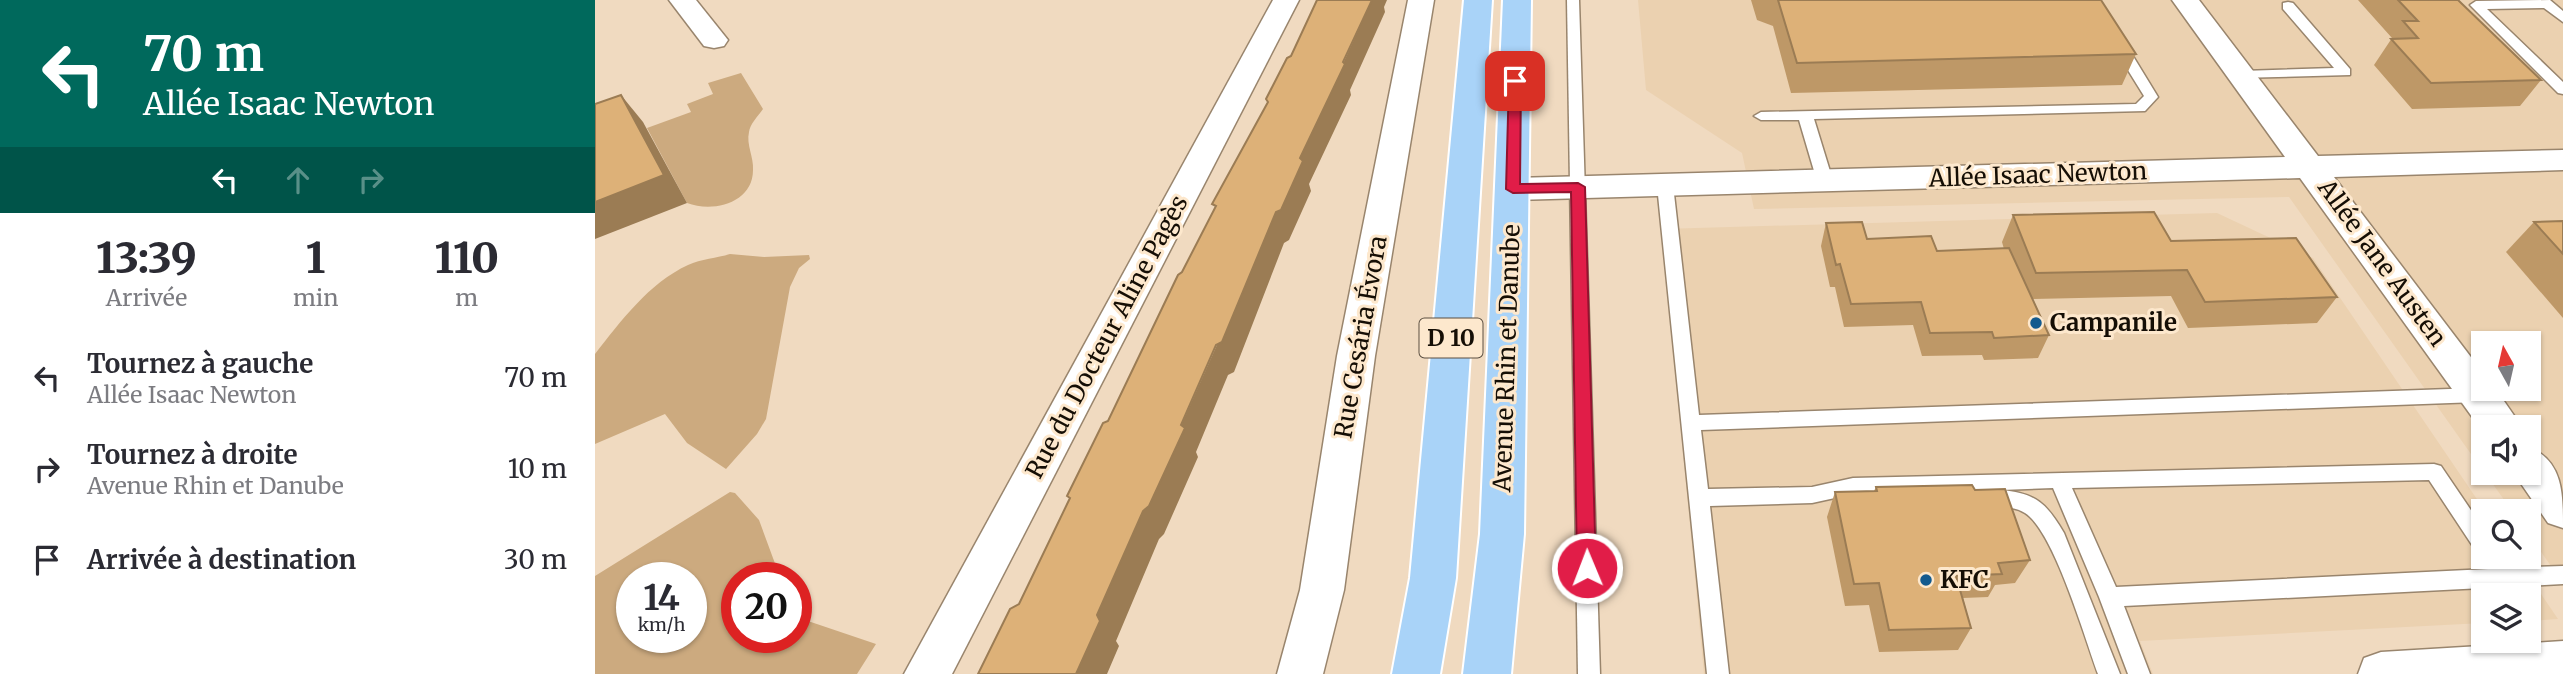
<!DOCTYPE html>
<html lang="fr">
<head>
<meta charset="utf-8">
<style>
  :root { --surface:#fff; --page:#f2f2f3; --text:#2b2b33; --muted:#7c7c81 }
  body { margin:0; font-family:Merriweather,serif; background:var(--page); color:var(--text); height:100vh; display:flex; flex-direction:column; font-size:26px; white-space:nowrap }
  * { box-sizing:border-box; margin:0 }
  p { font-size:23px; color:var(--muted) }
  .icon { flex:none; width:38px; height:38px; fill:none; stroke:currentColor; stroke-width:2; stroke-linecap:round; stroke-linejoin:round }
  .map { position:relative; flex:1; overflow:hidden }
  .panel { display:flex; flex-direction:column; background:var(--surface); width:595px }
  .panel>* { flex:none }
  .guide { background:#00695c; color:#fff; overflow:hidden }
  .needle { width:46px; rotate:352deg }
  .fabs { position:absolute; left:1876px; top:331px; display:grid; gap:14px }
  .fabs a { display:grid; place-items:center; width:70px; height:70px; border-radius:0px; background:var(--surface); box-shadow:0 2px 5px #0004; font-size:35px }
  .speed { position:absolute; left:21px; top:562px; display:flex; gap:14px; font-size:35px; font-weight:700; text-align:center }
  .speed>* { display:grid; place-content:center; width:91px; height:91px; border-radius:50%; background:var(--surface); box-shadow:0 2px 5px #0004; line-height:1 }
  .speed small { font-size:18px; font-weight:400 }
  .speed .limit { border:10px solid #d22; background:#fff; color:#111 }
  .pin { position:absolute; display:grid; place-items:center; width:60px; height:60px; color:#fff; margin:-30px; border-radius:14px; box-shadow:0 4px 10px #0006 }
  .me { position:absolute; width:77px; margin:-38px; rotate:359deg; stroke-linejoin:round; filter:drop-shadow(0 0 5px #0008) }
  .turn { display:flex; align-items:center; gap:24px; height:147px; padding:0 28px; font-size:32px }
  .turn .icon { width:91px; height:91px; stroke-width:2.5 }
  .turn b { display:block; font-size:49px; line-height:60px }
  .lanes { display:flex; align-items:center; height:66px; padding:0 28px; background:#0003; justify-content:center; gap:35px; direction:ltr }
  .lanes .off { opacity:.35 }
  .eta { display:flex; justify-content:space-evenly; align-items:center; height:119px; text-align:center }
  .eta b { font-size:42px; font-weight:800; line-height:49px }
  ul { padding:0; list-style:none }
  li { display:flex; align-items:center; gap:21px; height:91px; padding:0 28px }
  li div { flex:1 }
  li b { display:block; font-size:26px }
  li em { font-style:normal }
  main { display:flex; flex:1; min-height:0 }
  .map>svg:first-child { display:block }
  .built { fill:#ebd1b0; fill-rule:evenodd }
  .green { fill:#ccaa7f; fill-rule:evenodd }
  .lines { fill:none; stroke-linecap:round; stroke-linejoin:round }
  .service-casing { stroke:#99856d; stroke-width:3 }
  .minor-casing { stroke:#99856d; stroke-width:3 }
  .primary-casing { stroke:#fff; stroke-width:4 }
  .service { fill:#fff; fill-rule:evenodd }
  .minor { fill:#fff; fill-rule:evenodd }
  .primary { fill:#a9d3f8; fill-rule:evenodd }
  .wall { fill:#be9867 }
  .shaded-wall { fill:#9b7c54 }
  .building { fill:#ddb178; stroke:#9b7c54; stroke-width:2 }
  .route { fill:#e11d48; stroke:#92132f; stroke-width:2 }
  .poi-dot { fill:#135a8e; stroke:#fde8cd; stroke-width:2.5 }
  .labels { text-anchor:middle; stroke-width:6; stroke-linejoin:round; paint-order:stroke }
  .shield { fill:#fde8cd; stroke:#5b4f41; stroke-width:2 }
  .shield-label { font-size:23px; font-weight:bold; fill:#150e05 }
  .street-label { font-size:24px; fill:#150e05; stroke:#fde8cd }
  .poi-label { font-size:24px; font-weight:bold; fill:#150e05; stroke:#fde8cd; text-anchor:start }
</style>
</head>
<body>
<main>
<section class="panel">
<div class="guide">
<div class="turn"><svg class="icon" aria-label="left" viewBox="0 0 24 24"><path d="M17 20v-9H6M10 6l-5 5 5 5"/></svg><div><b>70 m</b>Allée Isaac Newton</div></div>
<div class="lanes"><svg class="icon" aria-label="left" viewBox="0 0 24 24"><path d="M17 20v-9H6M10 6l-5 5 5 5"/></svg><svg class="icon off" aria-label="ahead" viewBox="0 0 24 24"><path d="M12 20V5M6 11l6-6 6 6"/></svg><svg class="icon off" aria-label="right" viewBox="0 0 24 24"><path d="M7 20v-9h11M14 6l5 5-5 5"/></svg></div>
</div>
<div class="eta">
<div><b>13:39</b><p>Arrivée</p></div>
<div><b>1</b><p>min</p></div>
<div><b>110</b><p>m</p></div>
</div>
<ul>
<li><svg class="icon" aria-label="left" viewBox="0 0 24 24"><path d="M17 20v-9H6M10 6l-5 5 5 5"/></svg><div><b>Tournez à gauche</b><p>Allée Isaac Newton</p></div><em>70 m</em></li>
<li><svg class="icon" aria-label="right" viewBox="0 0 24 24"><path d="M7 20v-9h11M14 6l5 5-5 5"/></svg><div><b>Tournez à droite</b><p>Avenue Rhin et Danube</p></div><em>10 m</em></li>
<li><svg class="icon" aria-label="arrive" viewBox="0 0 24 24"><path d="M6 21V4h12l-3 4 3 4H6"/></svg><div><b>Arrivée à destination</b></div><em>30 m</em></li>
</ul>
</section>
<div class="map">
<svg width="1968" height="674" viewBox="0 0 1968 674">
  <rect width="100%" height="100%" fill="#f0dac0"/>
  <g class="built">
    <path d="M1043,0H1968V583L1934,535V511H1917L1890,473L1934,472V427H1888V471L1694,197L1159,209L1147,153L1051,90ZM1888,343H1934V388H1888Z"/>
    <path d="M1622,213L1718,258L1890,511L1888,556L1921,557L1963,619L1934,621V595H1888V623L1545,641L1558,674H1109L1067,229Z"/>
  </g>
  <g class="green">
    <path d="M146,73L168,109C163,116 155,124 154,132C151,145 159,157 158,170C158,203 118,213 92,203L52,128L96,112L92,104L118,94L113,83Z"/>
    <path d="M135,254L169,257L214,255L215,259L204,268L195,287L171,419L162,434L131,469L92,443L70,414L0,444V354C26,321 54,283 93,265C106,259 122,258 135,254Z"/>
    <path d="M135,492L140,493L164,520L185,577L142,578V637H201V606L210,620L281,644L262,674H0V576ZM37,578H96V637H37Z"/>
  </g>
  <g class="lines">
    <defs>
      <g id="service">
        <path d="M972,0H984L1005,674H983Z"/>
        <path d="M1955,0L1968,11V22L1949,8L1892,9L1968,82V94L1963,93L1875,5L1881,1Z"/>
        <path d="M1693,2L1698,3L1755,69V75L1642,78V72L1647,71L1739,68L1688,9V3Z"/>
        <path d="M1525,42L1530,43L1563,97L1550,111L1219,119L1238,181L1230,186L1222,181L1204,120H1166L1159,116L1166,112L1541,104L1549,96L1518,46Z"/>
        <path d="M1070,180L1078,185L1104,415L1883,388L1889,390L1892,395L1889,400L1883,402L1106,430L1113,489L1217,487L1258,478L1839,464L1846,466L1888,528V556H1908L1915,568L1968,566V584L1529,606L1555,674H1533L1504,597L1458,488L1406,490C1441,493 1452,504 1469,533L1525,674H1503C1490,639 1459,531 1430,513C1416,504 1398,509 1383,504L1380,498L1387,490L1258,494L1217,503L1115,506L1134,674H1112L1062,185ZM1834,480L1881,551L1887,554L1893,569L1521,587L1477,488Z"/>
      </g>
      <g id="minor">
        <path d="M74,0H101L133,40L129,46L119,48L109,46Z"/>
        <path d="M678,0H704L357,674H309Z"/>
        <path d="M813,0H839L780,356L749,590L728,674H682L705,590L742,356Z"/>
        <path d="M1577,0H1604L1723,156L1968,150V170L1739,177L1888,373V388H1900L1927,427H1888V432L1705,178L918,200L907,197L902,189L907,181L918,178L1690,157Z"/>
        <path d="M1934,447C1968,461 1968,493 1968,528L1953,523L1918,472H1934Z"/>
        <path d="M1968,641V674H1763L1769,658L1786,652Z"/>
      </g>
      <g id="primary">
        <path d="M869,0H897L861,578L845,674H797L815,578Z"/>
        <path d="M908,0H936L929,534L916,674H868L885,534Z"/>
      </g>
    </defs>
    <use href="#service" class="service-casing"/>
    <use href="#minor" class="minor-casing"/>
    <use href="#primary" class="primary-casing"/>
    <use href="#service" class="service"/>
    <use href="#minor" class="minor"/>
    <use href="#primary" class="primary"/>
  </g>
  <g class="wall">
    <path d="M1156,0H1506L1541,54L1527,85L1196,93L1178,26L1162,20Z"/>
    <path d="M1763,0H1863L1946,80L1925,106L1817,109L1779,65L1797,38Z"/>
    <path d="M1418,215L1576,241L1742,297L1722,323L1593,328L1576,296L1438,299L1454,335L1443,358L1389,360L1387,355L1327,356L1318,325L1249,327L1240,287H1235L1226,246L1231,223L1272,239L1342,251L1409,249L1407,242Z"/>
    <path d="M1968,221V318L1911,252L1939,222Z"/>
    <path d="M1281,487L1380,490L1435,560L1420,583L1400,585L1393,597L1368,598L1376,628L1363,650L1284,652L1274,605L1250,606L1232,517L1240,492L1279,491Z"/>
  </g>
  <g class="shaded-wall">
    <path d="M777,0H792L789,7L790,12L755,90L756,95L714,184L716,191L694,240L689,243L639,372L633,375L601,452L603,457L569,534L564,539L521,641L524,646L512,674H481L502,615L705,158Z"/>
    <path d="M26,95L48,122L92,203L0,239V202Z"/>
  </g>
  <g class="building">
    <path d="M722,0H777L748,62L750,64L705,158L708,161L686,210L681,212L627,342L621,345L586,425L590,428L554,506L548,511L502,615L505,621L481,674H383L415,609L424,604L475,498L472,496L508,423L513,421L583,275L587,272L621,206L617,204L673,102L671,99L692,58L696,56Z"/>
    <path d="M1183,0H1506L1541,54L1202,63Z"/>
    <path d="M1803,0H1863L1946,80L1836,83L1796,39L1823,38L1808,21H1823Z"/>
    <path d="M26,95L69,175L0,202V104Z"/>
    <path d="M1559,212L1576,241L1701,238L1742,297L1610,302L1592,270L1441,273L1418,215Z"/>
    <path d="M1968,221V254L1939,222Z"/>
    <path d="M1267,222L1272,239L1336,236L1342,251L1414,248L1454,335L1399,338L1397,332L1335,333L1326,302L1256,304L1245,264L1241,265L1231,223Z"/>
    <path d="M1377,485L1380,490L1410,489L1435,560L1403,563L1407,574L1361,576L1376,628L1294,630L1284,583L1259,584L1240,492L1282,491L1281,487Z"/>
  </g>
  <path class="route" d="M920,77L926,81L925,184L983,183L990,187L1001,568L998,574L992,577L985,574L982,568L976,192L918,193L911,189L914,81Z"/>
  <g class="poi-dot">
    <circle cx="1441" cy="323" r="7"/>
    <circle cx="1331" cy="580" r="7"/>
  </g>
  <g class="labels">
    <rect class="shield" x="824.5" y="318.5" width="63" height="39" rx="5"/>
    <g class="shield-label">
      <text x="856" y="346">D 10</text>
    </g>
    <g class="street-label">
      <text transform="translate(1443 175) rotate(-2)" y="8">Allée Isaac Newton</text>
      <text transform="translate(1787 263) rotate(54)" y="8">Allée Jane Austen</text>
      <text transform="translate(512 337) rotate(-62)" y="8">Rue du Docteur Aline Pagès</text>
      <text transform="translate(766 337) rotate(-80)" y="8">Rue Cesária Évora</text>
      <text transform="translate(912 358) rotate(-88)" y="8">Avenue Rhin et Danube</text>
    </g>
    <g class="poi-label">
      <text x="1455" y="331">Campanile</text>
      <text x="1345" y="588">KFC</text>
    </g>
  </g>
</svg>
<div class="fabs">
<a><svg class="needle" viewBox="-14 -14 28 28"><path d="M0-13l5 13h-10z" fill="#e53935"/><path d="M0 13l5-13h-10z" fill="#7c7c81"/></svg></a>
<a><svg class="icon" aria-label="sound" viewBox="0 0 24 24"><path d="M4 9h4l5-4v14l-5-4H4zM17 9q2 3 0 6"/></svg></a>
<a><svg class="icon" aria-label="search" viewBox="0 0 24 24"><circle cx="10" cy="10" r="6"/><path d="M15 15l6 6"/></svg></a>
<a><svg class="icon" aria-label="layers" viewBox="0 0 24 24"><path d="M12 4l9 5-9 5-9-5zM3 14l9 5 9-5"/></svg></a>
</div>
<div class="speed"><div>14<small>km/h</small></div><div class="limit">20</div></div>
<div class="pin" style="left:920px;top:81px;background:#d93025"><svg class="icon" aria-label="arrive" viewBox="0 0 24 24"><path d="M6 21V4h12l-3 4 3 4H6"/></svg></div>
<svg class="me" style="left:992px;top:568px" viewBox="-20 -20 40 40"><circle r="17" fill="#e11d48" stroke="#fff" stroke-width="3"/><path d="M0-11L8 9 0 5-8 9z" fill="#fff"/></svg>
</div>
</main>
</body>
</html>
